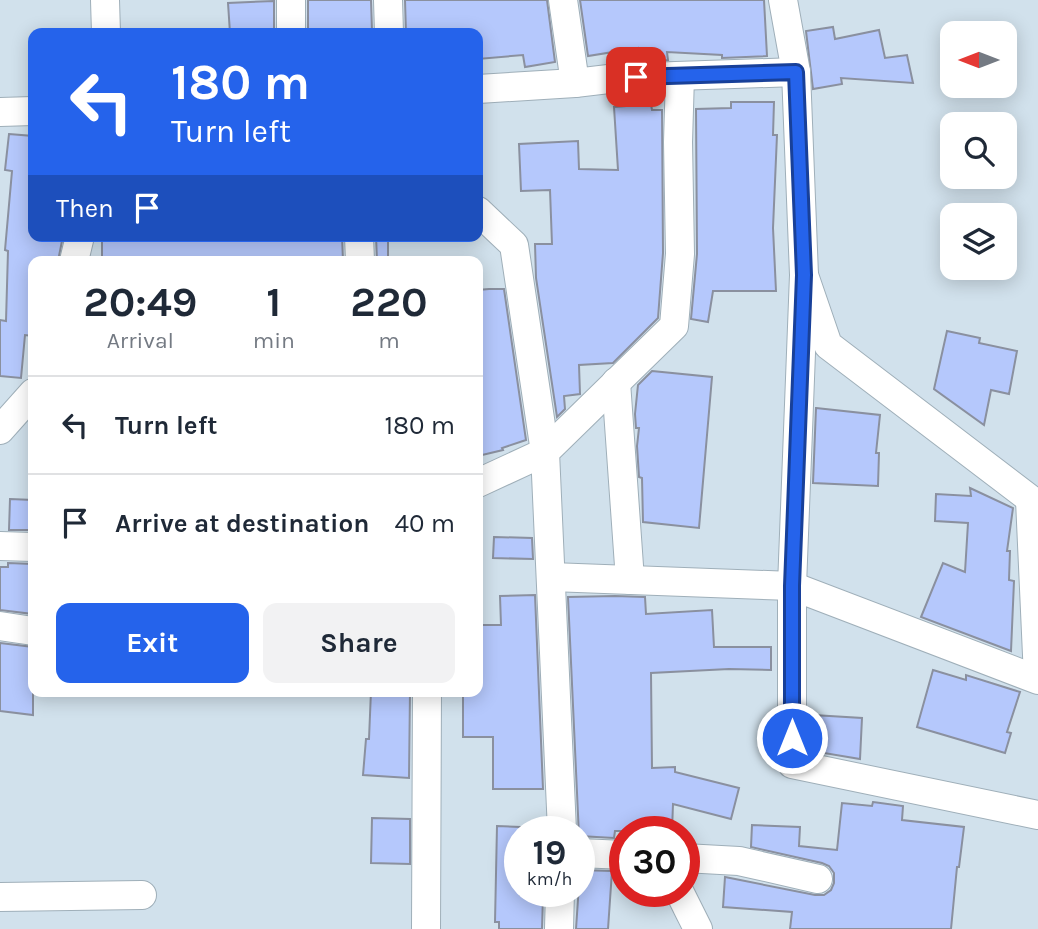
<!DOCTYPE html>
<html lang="en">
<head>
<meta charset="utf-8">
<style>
  :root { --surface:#fff; --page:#f2f2f3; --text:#1f2937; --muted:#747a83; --line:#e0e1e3; --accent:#2563eb }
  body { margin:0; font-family:Karla,sans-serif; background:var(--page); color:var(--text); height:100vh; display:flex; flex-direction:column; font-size:26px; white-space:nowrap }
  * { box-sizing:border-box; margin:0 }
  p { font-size:23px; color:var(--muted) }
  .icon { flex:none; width:38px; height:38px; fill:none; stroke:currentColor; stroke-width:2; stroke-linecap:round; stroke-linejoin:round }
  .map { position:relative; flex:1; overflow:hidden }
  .panel { position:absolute; left:28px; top:256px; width:455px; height:441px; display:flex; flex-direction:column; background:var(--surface); border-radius:14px; box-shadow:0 4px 18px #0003 }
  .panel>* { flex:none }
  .hud { position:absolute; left:28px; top:28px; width:455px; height:214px; border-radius:14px; box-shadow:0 4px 18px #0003; background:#2563eb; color:#fff; overflow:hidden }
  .needle { width:46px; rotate:270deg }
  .fabs { position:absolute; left:940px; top:21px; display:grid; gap:14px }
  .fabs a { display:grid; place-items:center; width:77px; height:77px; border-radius:14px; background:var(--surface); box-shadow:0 4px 18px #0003; font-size:35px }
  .speed { position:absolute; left:504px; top:816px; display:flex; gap:14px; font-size:35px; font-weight:700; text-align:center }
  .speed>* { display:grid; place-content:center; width:91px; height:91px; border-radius:50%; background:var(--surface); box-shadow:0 4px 18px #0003; line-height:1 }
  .speed small { font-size:18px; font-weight:400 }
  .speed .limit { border:10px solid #d22; background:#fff; color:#111 }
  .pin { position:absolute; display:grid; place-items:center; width:60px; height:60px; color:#fff; margin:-30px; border-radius:14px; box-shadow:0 4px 10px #0006 }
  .me { position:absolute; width:77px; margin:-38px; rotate:0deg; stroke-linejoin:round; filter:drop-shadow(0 0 5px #0008) }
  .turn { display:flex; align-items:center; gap:24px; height:147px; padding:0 28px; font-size:32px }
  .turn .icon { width:91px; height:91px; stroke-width:2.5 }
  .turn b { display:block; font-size:49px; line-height:60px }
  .then { display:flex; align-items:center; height:66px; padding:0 28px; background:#0003; gap:14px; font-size:26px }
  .eta { display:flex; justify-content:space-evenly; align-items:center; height:119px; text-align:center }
  .eta b { font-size:42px; font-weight:700; line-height:49px }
  .action { display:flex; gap:14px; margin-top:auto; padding:14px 28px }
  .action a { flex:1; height:80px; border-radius:14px; background:var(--accent); color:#fff; font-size:28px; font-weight:700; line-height:80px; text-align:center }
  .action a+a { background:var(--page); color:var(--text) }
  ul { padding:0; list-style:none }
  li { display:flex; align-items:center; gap:21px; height:98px; padding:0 28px; border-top:2px solid var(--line) }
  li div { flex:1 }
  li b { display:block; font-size:26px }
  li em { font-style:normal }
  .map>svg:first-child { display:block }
  .building { fill:#b5c8fc; stroke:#8a909f; stroke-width:2 }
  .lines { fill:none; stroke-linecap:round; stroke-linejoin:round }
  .minor-casing { stroke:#9fafb9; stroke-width:30 }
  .minor { stroke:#fff; stroke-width:28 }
  .route-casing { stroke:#184099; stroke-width:18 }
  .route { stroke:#2563eb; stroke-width:12 }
</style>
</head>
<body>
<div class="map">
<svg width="1038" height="929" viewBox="0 0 1038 929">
  <rect width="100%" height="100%" fill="#d1e1ec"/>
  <g class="building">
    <path d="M308,0H371L372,31L308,33Z"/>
    <path d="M405,0H547L555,62L525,67L523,55L478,59V33H406Z"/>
    <path d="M580,0H764L767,56L722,58V55L667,52L668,60L639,61L638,48L588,56Z"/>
    <path d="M274,1V33H230L228,3Z"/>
    <path d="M833,27L835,39L879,30L885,58L907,55L913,83L841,78L842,84L813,89L806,31Z"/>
    <path d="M731,102H774L773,135H777L773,228L776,291H713L708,322L691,319L697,254L696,109L731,108Z"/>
    <path d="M651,104L652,110H662L663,253L658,318L613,363L579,365L580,394L564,396L565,409L557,417L536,278L535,244H552L550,190L521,191L519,144L578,141L579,169L618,170L614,107Z"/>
    <path d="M9,134L33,136V236H63L58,261H33V336L25,335L21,378L0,376V320L6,321L8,251L5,250L12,171L5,170Z"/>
    <path d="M102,236H342L343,261H102Z"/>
    <path d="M376,236H388V261H377Z"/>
    <path d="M489,289H504L526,440L502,448L503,450L478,456V290Z"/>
    <path d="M947,331L980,338L979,343L1017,351L1009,394L991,390L984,425L934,389Z"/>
    <path d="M652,371L712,377L699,528L643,522L642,478L639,477L637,446L639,428H636L635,414L638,385Z"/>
    <path d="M816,408L880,415L876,453H879L878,486L813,483Z"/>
    <path d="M970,488L1013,508L1007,551H1010L1009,580L1014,581L1011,651L921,617L943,563L965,572L968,523L935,521L936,494L971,496Z"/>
    <path d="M10,499L33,500V530H9Z"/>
    <path d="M494,537L532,538L533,559L493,558Z"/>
    <path d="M8,563L33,564V614L0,610V567H8Z"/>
    <path d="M535,595L543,789H493V737H463V691H478V625H501L500,596Z"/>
    <path d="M615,596L645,597L646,614L712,610L714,647H771V670L729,669L651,673L652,768L675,767V772L739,788L731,819L673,804L672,831H615L614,838L579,836L568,597Z"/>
    <path d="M0,643L33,647V715L0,711Z"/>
    <path d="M933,670L966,680V675L1020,692L1007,732L1011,733L1005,753L917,727Z"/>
    <path d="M371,691H410L409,778L363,775L366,739H369Z"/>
    <path d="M813,715L862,718L860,759L818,752L819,742H812Z"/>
    <path d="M873,802L903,806L902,820L964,827L959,867H957L951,929H790L792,912L723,907L725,877L815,895H824L831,890L834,883V873L829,866L822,863L751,847L752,825L800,827L799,846L837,850L842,803L872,806Z"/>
    <path d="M372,818L410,819V864L371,863Z"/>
    <path d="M497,826L520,827V895H543L542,929H499V922H495Z"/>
    <path d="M580,870L612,871L608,929H576Z"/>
  </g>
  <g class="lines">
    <defs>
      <g id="minor">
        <path d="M105,0L106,33"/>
        <path d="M388,0L389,33"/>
        <path d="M563,0L575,83"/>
        <path d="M783,0L796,72L804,275L828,345L1038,505"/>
        <path d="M291,33V0"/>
        <path d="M478,89L575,83L617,78L796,72"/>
        <path d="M0,112L33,111"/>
        <path d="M478,211L514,245L545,452L478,483"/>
        <path d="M359,236L360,261"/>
        <path d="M74,261L80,236"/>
        <path d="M804,275L792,586V764L1038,815"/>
        <path d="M616,382L630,580"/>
        <path d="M0,430L33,393"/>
        <path d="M1030,500L1038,677"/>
        <path d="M0,546L33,547"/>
        <path d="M551,577L792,586L1038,680"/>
        <path d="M0,626L33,631"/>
        <path d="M562,831L545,452L674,326L680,254L678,142L680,76"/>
        <path d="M579,853L625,855"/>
        <path d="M684,858L739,861L818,879"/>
        <path d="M679,891L698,929"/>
        <path d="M0,897L142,895"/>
        <path d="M426,929L427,691"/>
        <path d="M559,929L560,891"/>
      </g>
    </defs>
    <use href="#minor" class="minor-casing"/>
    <use href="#minor" class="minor"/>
  </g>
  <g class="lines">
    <defs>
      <path id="route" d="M636,77L796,72L804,275L792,586V738"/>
    </defs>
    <use href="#route" class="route-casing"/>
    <use href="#route" class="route"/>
  </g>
</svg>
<div class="fabs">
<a><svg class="needle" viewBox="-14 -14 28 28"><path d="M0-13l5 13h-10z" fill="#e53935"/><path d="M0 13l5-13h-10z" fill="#747a83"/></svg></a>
<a><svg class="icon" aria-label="search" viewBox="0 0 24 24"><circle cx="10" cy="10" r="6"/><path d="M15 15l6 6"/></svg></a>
<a><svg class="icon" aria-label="layers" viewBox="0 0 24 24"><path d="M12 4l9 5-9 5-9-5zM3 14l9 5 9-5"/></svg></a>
</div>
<div class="speed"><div>19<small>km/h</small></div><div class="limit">30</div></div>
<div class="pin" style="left:636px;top:77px;background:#d93025"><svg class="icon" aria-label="arrive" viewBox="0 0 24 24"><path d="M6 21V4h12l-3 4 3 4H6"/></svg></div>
<svg class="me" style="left:792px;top:738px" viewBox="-20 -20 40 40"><circle r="17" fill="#2563eb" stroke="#fff" stroke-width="3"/><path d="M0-11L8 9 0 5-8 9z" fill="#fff"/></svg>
<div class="hud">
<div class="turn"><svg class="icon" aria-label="left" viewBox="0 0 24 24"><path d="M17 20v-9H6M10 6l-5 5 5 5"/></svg><div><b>180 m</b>Turn left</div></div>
<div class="then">Then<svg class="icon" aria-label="arrive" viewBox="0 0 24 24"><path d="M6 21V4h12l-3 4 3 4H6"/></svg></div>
</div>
<section class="panel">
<div class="eta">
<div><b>20:49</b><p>Arrival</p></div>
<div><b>1</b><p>min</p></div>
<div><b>220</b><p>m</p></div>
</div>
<ul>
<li><svg class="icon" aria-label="left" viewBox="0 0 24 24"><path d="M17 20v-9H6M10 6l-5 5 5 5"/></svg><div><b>Turn left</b></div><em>180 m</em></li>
<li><svg class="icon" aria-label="arrive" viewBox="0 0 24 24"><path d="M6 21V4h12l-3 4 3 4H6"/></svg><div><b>Arrive at destination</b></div><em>40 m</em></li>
</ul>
<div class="action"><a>Exit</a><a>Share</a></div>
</section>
</div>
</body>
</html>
